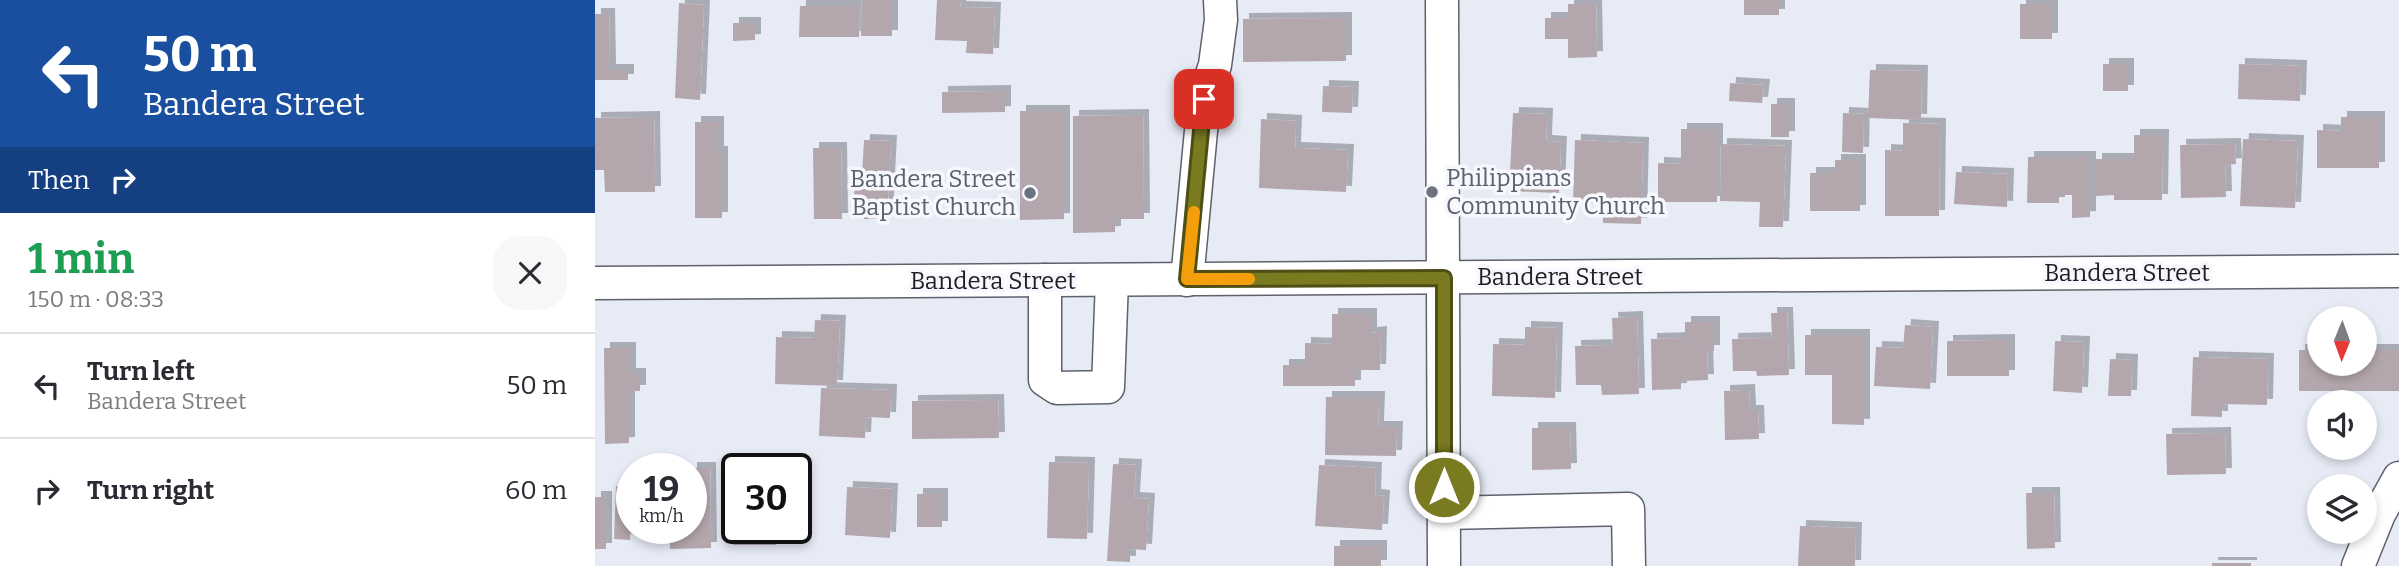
<!DOCTYPE html>
<html lang="en">
<head>
<meta charset="utf-8">
<style>
  :root { --surface:#fff; --page:#f7f7f7; --text:#2b2b33; --muted:#7c7c81; --line:#e1e1e2 }
  body { margin:0; font-family:Bitter,serif; background:var(--page); color:var(--text); height:100vh; display:flex; flex-direction:column; font-size:26px; white-space:nowrap }
  * { box-sizing:border-box; margin:0 }
  p { font-size:23px; color:var(--muted) }
  .icon { flex:none; width:38px; height:38px; fill:none; stroke:currentColor; stroke-width:2; stroke-linecap:round; stroke-linejoin:round }
  .map { position:relative; flex:1; overflow:hidden }
  .sheet { display:flex; flex-direction:column; background:var(--surface); width:595px }
  .sheet>* { flex:none }
  .hud { background:#1a4fa0; color:#fff; overflow:hidden }
  .needle { width:46px; rotate:181deg }
  .controls { position:absolute; left:1712px; top:306px; display:grid; gap:14px }
  .controls a { display:grid; place-items:center; width:70px; height:70px; border-radius:50%; background:var(--surface); box-shadow:0 4px 10px #0003; font-size:35px }
  .speed { position:absolute; left:21px; top:453px; display:flex; gap:14px; font-size:35px; font-weight:700; text-align:center }
  .speed>* { display:grid; place-content:center; width:91px; height:91px; border-radius:50%; background:var(--surface); box-shadow:0 4px 10px #0003; line-height:1 }
  .speed small { font-size:18px; font-weight:400 }
  .speed .limit { border:4px solid #111; border-radius:10px; background:#fff; color:#111 }
  .pin { position:absolute; display:grid; place-items:center; width:60px; height:60px; color:#fff; margin:-30px; border-radius:14px; box-shadow:0 4px 10px #0006 }
  .me { position:absolute; width:77px; margin:-38px; rotate:0deg; stroke-linejoin:round; filter:drop-shadow(0 0 5px #0008) }
  .turn { display:flex; align-items:center; gap:24px; height:147px; padding:0 28px; font-size:32px }
  .turn .icon { width:91px; height:91px; stroke-width:2.5 }
  .turn b { display:block; font-size:49px; line-height:60px }
  .then { display:flex; align-items:center; height:66px; padding:0 28px; background:#0003; gap:14px; font-size:26px }
  .round { display:grid; place-items:center; flex:none; width:74px; height:74px; border-radius:28px; background:var(--page) }
  .head { display:flex; align-items:center; justify-content:space-between; height:119px; padding:0 28px }
  h1 { font-size:42px; font-weight:700; line-height:52px; color:#1e9e55 }
  ul { padding:0; list-style:none }
  li { display:flex; align-items:center; gap:21px; height:105px; padding:0 28px; border-top:2px solid var(--line) }
  li div { flex:1 }
  li b { display:block; font-size:26px }
  li em { font-style:normal }
  main { display:flex; flex:1; min-height:0 }
  .map>svg:first-child { display:block }
  .building { fill:#b3a7ad; filter:url(#shadow) }
  .lines { fill:none; stroke-linecap:round; stroke-linejoin:round }
  .minor-casing { stroke:#5f626c; stroke-width:35 }
  .minor { stroke:#fff; stroke-width:32 }
  .route-casing { stroke:#4f4f15; stroke-width:18 }
  .route { stroke:#7a7a21; stroke-width:12 }
  .slow { stroke:#f59e0b; stroke-width:12 }
  .worship-dot { fill:#6b7280; stroke:#f7f8fd; stroke-width:2.5 }
  .labels { text-anchor:middle; stroke-width:7; stroke-linejoin:round; paint-order:stroke }
  .worship-label { font-size:24px; fill:#5b616d; stroke:#f7f8fd; text-anchor:start }
  .street-label { font-size:24px; fill:#1e1f23; stroke:#f7f8fd }
</style>
</head>
<body>
<main>
<section class="sheet">
<div class="hud">
<div class="turn"><svg class="icon" aria-label="left" viewBox="0 0 24 24"><path d="M17 20v-9H6M10 6l-5 5 5 5"/></svg><div><b>50 m</b>Bandera Street</div></div>
<div class="then">Then<svg class="icon" aria-label="right" viewBox="0 0 24 24"><path d="M7 20v-9h11M14 6l5 5-5 5"/></svg></div>
</div>
<div class="head"><div><h1>1 min</h1><p>150 m · 08:33</p></div><a class="round"><svg class="icon" aria-label="close" viewBox="0 0 24 24"><path d="M6 6l12 12M18 6L6 18"/></svg></a></div>
<ul>
<li><svg class="icon" aria-label="left" viewBox="0 0 24 24"><path d="M17 20v-9H6M10 6l-5 5 5 5"/></svg><div><b>Turn left</b><p>Bandera Street</p></div><em>50 m</em></li>
<li><svg class="icon" aria-label="right" viewBox="0 0 24 24"><path d="M7 20v-9h11M14 6l5 5-5 5"/></svg><div><b>Turn right</b></div><em>60 m</em></li>
</ul>
</section>
<div class="map">
<svg width="1804" height="566" viewBox="0 0 1804 566">
  <defs>
    <filter id="shadow"><feDropShadow dx="6" dy="-6" stdDeviation="0" flood-color="#0004"/></filter>
  </defs>
  <rect width="100%" height="100%" fill="#e7ebf6"/>
  <g class="building">
    <path d="M267,0H297V36H266Z"/>
    <path d="M342,0H366L365,7L400,8L398,54L371,53L372,41L340,40Z"/>
    <rect x="1149" y="0" width="35" height="15"/>
    <path d="M84,3L109,5L105,100L80,98Z"/>
    <path d="M973,4H1001L1002,57L973,58V39H950V18H973Z"/>
    <rect x="1425" y="4" width="32" height="35"/>
    <path d="M205,6H265L264,37H204Z"/>
    <path d="M0,14H14L15,70H33V80H0Z"/>
    <path d="M751,18V61L648,62V19Z"/>
    <path d="M138,23H160V40L138,41Z"/>
    <rect x="1508" y="64" width="25" height="27"/>
    <path d="M1644,64L1706,66L1705,101L1643,99Z"/>
    <path d="M1275,70L1327,71L1326,120L1273,118Z"/>
    <path d="M1135,83L1169,85L1167,103L1134,101Z"/>
    <path d="M728,86L758,87L757,113L727,112Z"/>
    <path d="M410,91V112L347,113V92Z"/>
    <rect x="1176" y="104" width="18" height="33"/>
    <path d="M425,111H469V219L425,220Z"/>
    <path d="M918,113L952,114L951,141L966,142L964,193L914,191Z"/>
    <path d="M1248,113L1269,114L1268,153L1247,152Z"/>
    <path d="M548,115L549,219H520V232L478,233V116Z"/>
    <path d="M59,117L60,192H10L9,170H0V118Z"/>
    <path d="M1746,117H1784V168H1722V130L1746,131Z"/>
    <path d="M666,119L701,121L700,148L753,150L751,192L664,188Z"/>
    <path d="M100,122H123V152H127V218H100Z"/>
    <path d="M1308,123L1345,124L1344,216H1290V150L1308,151Z"/>
    <path d="M1086,129H1122V202H1063V163L1086,164Z"/>
    <path d="M1539,135H1568L1567,200H1519V195L1501,196V159H1539Z"/>
    <path d="M1648,139L1703,141L1700,208L1645,206Z"/>
    <path d="M269,140L296,141L292,219H269L270,202L259,201L260,175L267,176Z"/>
    <path d="M980,140L1048,143L1046,224L1008,223V203L978,202Z"/>
    <path d="M1126,144L1191,146L1188,227H1164L1165,202L1125,201Z"/>
    <path d="M1640,144L1641,164L1630,165L1631,197L1586,198L1585,145Z"/>
    <path d="M218,148H246L247,219H219Z"/>
    <path d="M1433,157H1495V217L1477,218V195H1464V203H1432Z"/>
    <path d="M1240,160H1265V211H1215V173H1240Z"/>
    <path d="M1361,172L1413,174L1412,207L1359,204Z"/>
    <path d="M1176,313H1192L1194,375L1162,376L1161,371H1138L1137,339L1177,338Z"/>
    <path d="M737,314H776V333L786,332L785,370H760V386H688V365H710V343L737,344Z"/>
    <path d="M1042,317L1044,394L1007,395L1006,385H981L980,346L1018,345L1017,318Z"/>
    <path d="M220,320L245,321L242,386L180,384L181,337L219,338Z"/>
    <path d="M1090,322H1119V351H1112L1113,380L1086,381V389L1057,390L1056,339L1090,338Z"/>
    <path d="M1310,325L1338,327L1335,389L1279,386L1281,347L1308,348Z"/>
    <path d="M930,327L962,328L960,398L897,396L898,344L930,345Z"/>
    <path d="M1210,335H1269V425L1237,424V375H1210Z"/>
    <path d="M1414,340V376H1352V341Z"/>
    <path d="M1460,341L1489,342L1487,393L1458,391Z"/>
    <path d="M9,348H35V374H45V391H34V443L10,444Z"/>
    <path d="M1704,350H1724V364H1769V350H1804V391H1704Z"/>
    <path d="M1598,357L1673,359L1672,405L1627,404V417L1596,416Z"/>
    <path d="M1515,359L1537,360L1536,396H1513Z"/>
    <path d="M226,388L296,390L295,418L271,417L270,438L224,436Z"/>
    <path d="M1154,390L1155,411H1163L1164,439L1130,440L1129,391Z"/>
    <path d="M731,397H784L783,427H802L801,456L730,455Z"/>
    <path d="M403,400L404,438L317,439V401Z"/>
    <path d="M937,428H975L976,469L937,470Z"/>
    <path d="M1630,433L1631,474L1572,475L1571,434Z"/>
    <path d="M454,462L494,463L492,539L452,538Z"/>
    <path d="M518,464L541,465L539,498L554,499L551,550L535,549V562L512,561Z"/>
    <path d="M724,465L781,468L780,495L789,496L787,530L720,526Z"/>
    <path d="M115,468L116,548L75,549L74,528H96V468Z"/>
    <path d="M21,486L37,487L35,540L19,539Z"/>
    <path d="M252,487L297,489L295,538L250,535Z"/>
    <path d="M1431,493H1459L1460,548L1432,549Z"/>
    <rect x="322" y="494" width="25" height="33"/>
    <rect x="0" y="497" width="11" height="52"/>
    <path d="M138,511H142V528H181V545H138Z"/>
    <path d="M1205,526L1261,528L1260,566H1203Z"/>
    <rect x="739" y="546" width="47" height="20"/>
    <rect x="1617" y="563" width="39" height="3"/>
  </g>
  <g class="lines">
    <defs>
      <g id="minor">
        <path d="M847,0L849,566"/>
        <path d="M450,280V380L462,388L513,387L517,280"/>
        <path d="M592,280L609,99L620,65L626,20L625,0"/>
        <path d="M0,283L1804,271"/>
        <path d="M849,513L1033,509L1034,566"/>
        <path d="M1763,566L1784,514L1804,478"/>
      </g>
    </defs>
    <use href="#minor" class="minor-casing"/>
    <use href="#minor" class="minor"/>
  </g>
  <g class="lines">
    <defs>
      <path id="route" d="M609,99L592,279L849,278V487"/>
    </defs>
    <use href="#route" class="route-casing"/>
    <use href="#route" class="route"/>
    <path class="slow" d="M599,212L592,279H654"/>
  </g>
  <g class="worship-dot">
    <circle cx="837" cy="192" r="7"/>
    <circle cx="435" cy="193" r="7"/>
  </g>
  <g class="labels">
    <g class="worship-label">
      <text x="851" y="186">Philippians<tspan x="851" dy="28">Community Church</tspan></text>
      <text x="421" y="187" text-anchor="end">Bandera Street<tspan x="421" dy="28">Baptist Church</tspan></text>
    </g>
    <g class="street-label">
      <text x="1532" y="281">Bandera Street</text>
      <text x="965" y="285">Bandera Street</text>
      <text x="398" y="289">Bandera Street</text>
    </g>
  </g>
</svg>
<div class="controls">
<a><svg class="needle" viewBox="-14 -14 28 28"><path d="M0-13l5 13h-10z" fill="#e53935"/><path d="M0 13l5-13h-10z" fill="#7c7c81"/></svg></a>
<a><svg class="icon" aria-label="sound" viewBox="0 0 24 24"><path d="M4 9h4l5-4v14l-5-4H4zM17 9q2 3 0 6"/></svg></a>
<a><svg class="icon" aria-label="layers" viewBox="0 0 24 24"><path d="M12 4l9 5-9 5-9-5zM3 14l9 5 9-5"/></svg></a>
</div>
<div class="speed"><div>19<small>km/h</small></div><div class="limit">30</div></div>
<div class="pin" style="left:609px;top:99px;background:#d93025"><svg class="icon" aria-label="arrive" viewBox="0 0 24 24"><path d="M6 21V4h12l-3 4 3 4H6"/></svg></div>
<svg class="me" style="left:849px;top:487px" viewBox="-20 -20 40 40"><circle r="17" fill="#7a7a21" stroke="#fff" stroke-width="3"/><path d="M0-11L8 9 0 5-8 9z" fill="#fff"/></svg>
</div>
</main>
</body>
</html>
